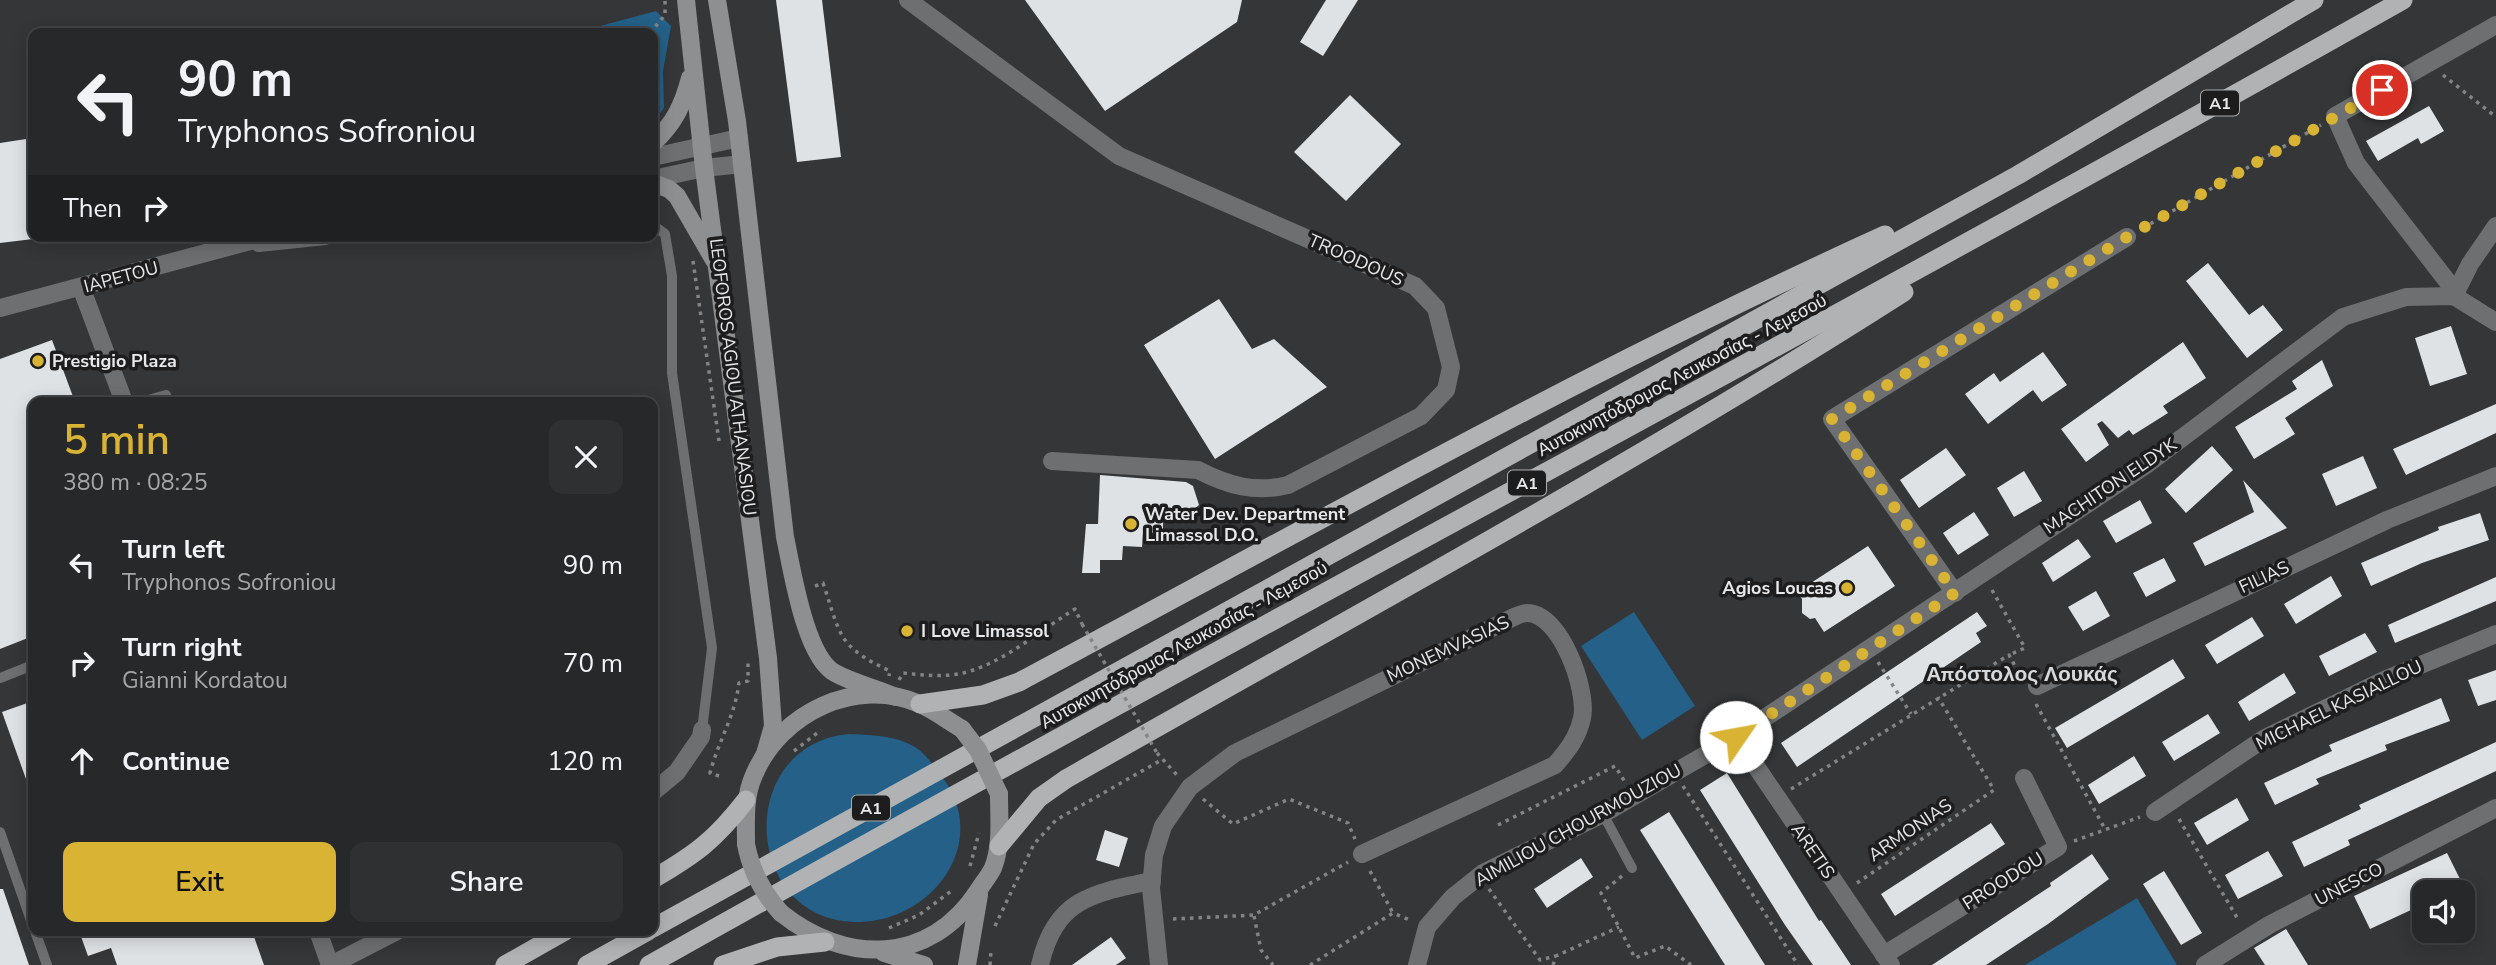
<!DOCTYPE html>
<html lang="en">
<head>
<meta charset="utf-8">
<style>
  :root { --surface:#27282a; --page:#2f3032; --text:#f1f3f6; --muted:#a4a6a8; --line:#434447; --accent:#d9b334 }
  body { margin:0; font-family:"Nunito Sans",sans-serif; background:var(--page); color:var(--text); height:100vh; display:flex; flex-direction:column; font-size:26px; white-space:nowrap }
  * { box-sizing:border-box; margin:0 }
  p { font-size:23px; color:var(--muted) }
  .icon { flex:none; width:38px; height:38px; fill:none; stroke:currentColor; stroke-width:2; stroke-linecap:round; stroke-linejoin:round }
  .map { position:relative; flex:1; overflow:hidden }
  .side { position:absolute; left:28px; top:397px; width:630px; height:539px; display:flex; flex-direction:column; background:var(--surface); border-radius:14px; box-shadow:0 4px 18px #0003,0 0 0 2px var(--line) }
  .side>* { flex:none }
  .hud { position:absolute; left:28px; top:28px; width:630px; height:214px; border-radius:14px; box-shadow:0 4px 18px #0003,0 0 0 2px var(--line); background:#27282a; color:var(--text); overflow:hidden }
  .controls { position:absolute; left:2412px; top:880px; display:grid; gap:14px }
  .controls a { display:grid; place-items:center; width:63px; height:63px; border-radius:14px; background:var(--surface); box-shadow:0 4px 18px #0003,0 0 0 2px var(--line); font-size:35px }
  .pin { position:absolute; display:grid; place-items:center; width:60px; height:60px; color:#fff; margin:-30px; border:4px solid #fff; border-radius:50%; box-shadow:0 2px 7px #0007 }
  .me { position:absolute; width:77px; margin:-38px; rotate:57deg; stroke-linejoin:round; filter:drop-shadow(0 0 5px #0008) }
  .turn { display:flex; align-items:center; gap:24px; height:147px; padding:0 35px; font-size:32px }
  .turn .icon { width:91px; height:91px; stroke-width:2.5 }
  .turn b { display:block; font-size:49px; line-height:60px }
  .then { display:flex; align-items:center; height:66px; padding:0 35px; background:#0003; gap:14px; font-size:26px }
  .round { display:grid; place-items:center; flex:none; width:74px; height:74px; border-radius:14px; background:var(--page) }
  .head { display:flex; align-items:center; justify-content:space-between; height:119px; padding:0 35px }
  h1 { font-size:42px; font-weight:600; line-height:52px; color:var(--accent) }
  .primary-button { display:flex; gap:14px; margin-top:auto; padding:14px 35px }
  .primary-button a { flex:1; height:80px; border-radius:14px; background:var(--accent); color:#111; font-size:28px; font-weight:600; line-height:80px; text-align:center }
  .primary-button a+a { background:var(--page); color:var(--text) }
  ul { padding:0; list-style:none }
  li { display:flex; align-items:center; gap:21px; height:98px; padding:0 35px }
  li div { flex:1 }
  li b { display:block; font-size:26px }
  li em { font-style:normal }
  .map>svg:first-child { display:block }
  .green { fill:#246087 }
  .building { fill:#dfe2e4 }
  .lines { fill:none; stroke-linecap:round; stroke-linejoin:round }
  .path { stroke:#828485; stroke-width:3.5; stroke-dasharray:3.5 5; stroke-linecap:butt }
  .service { stroke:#6e6f70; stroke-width:10 }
  .minor { stroke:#6e6f70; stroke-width:18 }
  .secondary { stroke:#8d8f90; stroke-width:18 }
  .trunk { stroke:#b0b2b4; stroke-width:19 }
  .path-bridge { stroke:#828485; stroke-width:3.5; stroke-dasharray:3.5 5; stroke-linecap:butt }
  .secondary-bridge { stroke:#8d8f90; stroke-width:18 }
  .route { stroke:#d9b334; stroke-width:12; stroke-dasharray:0 21.6 }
  .poi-dot { fill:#d9b334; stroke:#1d1d1e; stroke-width:2.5 }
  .labels { text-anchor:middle; stroke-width:7; stroke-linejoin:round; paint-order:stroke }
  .shield { fill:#1d1d1e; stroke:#aaabac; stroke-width:2 }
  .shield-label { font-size:16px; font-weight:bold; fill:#e7e8e9 }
  .street-label { font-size:18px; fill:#e7e8e9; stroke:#1d1d1e }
  .poi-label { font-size:18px; font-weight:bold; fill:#e7e8e9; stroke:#1d1d1e; text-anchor:start }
  .quarter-label { font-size:21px; font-weight:bold; fill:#d6d9db; stroke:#1d1d1e }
</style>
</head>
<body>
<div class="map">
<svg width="2496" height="965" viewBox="0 0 2496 965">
  <rect width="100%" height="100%" fill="#343638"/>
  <g class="green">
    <path d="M656,11L671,26L663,71L664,108L653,122V33H589V29Z"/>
    <path d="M1634,612L1695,706L1642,740L1581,646Z"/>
    <path d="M848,734C870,735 895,735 915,747C925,753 933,765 940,774C994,841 932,924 854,922C743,919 734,746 848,734Z"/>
    <path d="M2137,898L2177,965H2025Z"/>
  </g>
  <g class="building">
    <path d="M776,0H822L841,157L797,162Z"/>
    <path d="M1025,0H1242L1237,22L1105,111Z"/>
    <path d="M1326,0H1358L1323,56L1300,42Z"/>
    <path d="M1350,95L1401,144L1346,201L1294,152Z"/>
    <path d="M2429,106L2444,131L2421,144L2418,138L2378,161L2366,141Z"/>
    <path d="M33,138V239L0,243V143Z"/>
    <path d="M2208,263L2249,315L2263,305L2283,330L2247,358L2186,281Z"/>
    <path d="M1219,299L1252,349L1274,339L1327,387L1215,459L1144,345Z"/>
    <path d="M2451,326L2467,374L2430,386L2415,338Z"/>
    <path d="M52,340L75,402H33V636L0,649V359Z"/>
    <path d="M2183,342L2206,378L2163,406L2168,413L2133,435L2129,430L2118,438L2102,421L2097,424L2109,445L2086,462L2061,429Z"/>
    <path d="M2043,352L2067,385L2042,402L2033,390L1988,424L1965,394L1994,373L2000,382Z"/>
    <path d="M2322,360L2333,386L2285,418L2295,434L2254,459L2235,427L2297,389L2292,381Z"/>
    <path d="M2496,404V433L2406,475L2393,449Z"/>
    <path d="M2212,446L2233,470L2186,513L2165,489Z"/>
    <path d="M1946,448L1966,475L1919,508L1900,480Z"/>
    <path d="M2363,456L2377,488L2336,506L2322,474Z"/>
    <path d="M2024,471L2042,501L2014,517L1997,488Z"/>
    <path d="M1100,475L1186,482L1193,486L1199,505L1183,519L1163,518V533H1143L1142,547L1123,546L1122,560H1100V573H1082L1086,524H1098Z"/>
    <path d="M2243,480L2287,528L2205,566L2193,543L2254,512Z"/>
    <path d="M2140,500L2152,523L2116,543L2103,521Z"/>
    <path d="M1974,512L1989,535L1958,555L1943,533Z"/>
    <path d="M2480,513L2489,540L2422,563L2371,586L2361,563L2439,530L2438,527Z"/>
    <path d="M2078,539L2091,557L2053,582L2042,563Z"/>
    <path d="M1868,546L1895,586L1824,632L1815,618L1810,619L1802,613V599L1797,592Z"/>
    <path d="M2164,558L2176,581L2146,597L2133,573Z"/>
    <path d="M2331,576L2342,596L2296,624L2284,604Z"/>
    <path d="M2496,577V601L2395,643L2388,625Z"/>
    <path d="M2096,591L2110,616L2083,631L2068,607Z"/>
    <path d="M1977,612L1987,626L1976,633L1981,642L1797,767L1781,743Z"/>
    <path d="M2252,617L2264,636L2217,664L2205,645Z"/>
    <path d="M2365,633L2377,652L2329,676L2319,656Z"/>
    <path d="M2173,659L2185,678L2067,748L2055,728Z"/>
    <path d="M2496,670V700L2478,706L2468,680Z"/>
    <path d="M2284,673L2296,693L2249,721L2238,702Z"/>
    <path d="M2441,698L2450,721L2385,745L2387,750L2316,779L2319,784L2275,805L2264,783L2332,751L2329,745Z"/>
    <path d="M33,701V793H31L2,712Z"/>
    <path d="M2208,714L2220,733L2174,761L2162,742Z"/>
    <path d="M2496,742V771L2348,840L2350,845L2304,867L2292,842L2361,809L2359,805Z"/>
    <path d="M2134,756L2146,776L2099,804L2088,785Z"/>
    <path d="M1727,773L1819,921L1821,920L1851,965H1813L1785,925L1700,790Z"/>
    <path d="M2237,798L2249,820L2207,845L2194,823Z"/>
    <path d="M1669,812L1765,965H1725L1640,830Z"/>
    <path d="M1991,823L2005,844L1895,916L1881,894Z"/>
    <path d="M1105,830L1128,838L1119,867L1096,860Z"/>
    <path d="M2268,851L2283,876L2238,899L2225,875Z"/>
    <path d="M2447,853L2463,885L2448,892H2424V904L2370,929L2354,896Z"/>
    <path d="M2092,854L2109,879L2048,924L1986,965H1932L2051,886L2050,883Z"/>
    <path d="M1581,858L1593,877L1547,908L1534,889Z"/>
    <path d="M2164,871L2202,933L2181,945L2143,884Z"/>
    <path d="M0,889H3L29,965H0Z"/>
    <path d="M2286,929L2308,965H2265L2254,948Z"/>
    <path d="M79,931H252L264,965H117L111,948L88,956Z"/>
    <path d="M1111,937L1126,958L1116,965H1072Z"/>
  </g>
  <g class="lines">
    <g class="path">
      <path d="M650,33L665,15V0"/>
      <path d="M2443,75L2496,117"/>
      <path d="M2143,228L2321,125"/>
      <path d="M693,261L719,441"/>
      <path d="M815,586L823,583C841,636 837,646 890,671L889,676"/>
      <path d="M1992,590L2025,648L2009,655"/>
      <path d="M1878,662L1911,714"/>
      <path d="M899,680L903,673C924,675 946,678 967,672C1006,661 1041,630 1075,609L1082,624"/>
      <path d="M2036,704L2105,829"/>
      <path d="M794,751L821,730"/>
      <path d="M1157,753L1177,775"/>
      <path d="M719,776L710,773C718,742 735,716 739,683L748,681V663"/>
      <path d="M1683,786L1798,965"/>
      <path d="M1791,789L2009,655L2022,679"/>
      <path d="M1203,799L1233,824L1289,799L1348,823L1355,839"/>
      <path d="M2179,819L2239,921"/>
      <path d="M1498,825L1615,766L1625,782"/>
      <path d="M2074,841L2140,817"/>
      <path d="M970,866L979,833"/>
      <path d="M1370,871L1393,913"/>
      <path d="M1622,876L1601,893L1635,958L1665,946L1691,965"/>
      <path d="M1857,883L1994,790L1938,697"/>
      <path d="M1489,889L1540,960L1556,956"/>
      <path d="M1254,916L1261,950L1273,965"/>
      <path d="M1173,919L1254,915L1348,862"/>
      <path d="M995,926L1034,844L1056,820L1163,759"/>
      <path d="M889,928L919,915L954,889"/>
      <path d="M990,965L991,950"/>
      <path d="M1310,965L1393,913L1412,921"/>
      <path d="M1553,965L1556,956L1619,927"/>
    </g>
    <g class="service">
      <path d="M653,225L665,234L672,276V373L712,648L702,730"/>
      <path d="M141,402L166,395L169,402"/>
      <path d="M0,678L33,665"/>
      <path d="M1603,814L1632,868"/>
      <path d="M0,832L33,926"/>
      <path d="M35,931L47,965"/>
    </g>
    <g class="minor">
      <path d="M908,0L1119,156L1415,286L1436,308L1451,367L1446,390L1421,416L1288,485C1255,493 1229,486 1198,470L1052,461"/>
      <path d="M653,157L739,138"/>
      <path d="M653,179L704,168L742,164"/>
      <path d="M259,243L325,236"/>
      <path d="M81,287L124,402"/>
      <path d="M2454,290L2356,163L2335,116L2496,25"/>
      <path d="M2454,296L2470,264L2496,226"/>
      <path d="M0,308L269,236"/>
      <path d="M1955,593L1832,419L2127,237"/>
      <path d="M2037,686L2387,520L2496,476"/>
      <path d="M1736,737L1891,965"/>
      <path d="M653,792L677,772L701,737L702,730"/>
      <path d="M2155,812L2265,738L2384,680L2496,634"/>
      <path d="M318,931L330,965"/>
      <path d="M1884,955L2058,847L2024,778"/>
      <path d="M331,965L397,931"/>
      <path d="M1040,965C1055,899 1092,893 1152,881"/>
      <path d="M1159,965L1151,888L1154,855L1163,826L1190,787L1235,753L1506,621C1512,618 1521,613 1527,613C1561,613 1588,691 1582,718C1578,737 1568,750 1555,765L1362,854"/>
      <path d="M1417,965L1427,927L1453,897L1483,873L1603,814L1736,737L2146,465L2343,317L2406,297L2454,296L2496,322"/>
      <path d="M2205,965L2269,925L2496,808"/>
    </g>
    <g class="secondary">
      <path d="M686,0L704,168L768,658L773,726L765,754"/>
      <path d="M717,0L737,121L785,537C792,569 805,657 835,673C853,683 876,688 896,697"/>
      <path d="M653,143C674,124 683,105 690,78"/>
      <path d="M653,183L669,189L677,196L714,260"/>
      <path d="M746,844C746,820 744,797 754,775C780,713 856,676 920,704C934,710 948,721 962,729"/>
      <path d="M781,913C846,965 930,965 978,891C983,883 989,876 993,868C1002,845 999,819 999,794"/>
      <path d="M884,953L924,965"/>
      <path d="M967,965L979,895"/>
    </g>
    <g class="trunk">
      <path d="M920,704L983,695L1019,682C1305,529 1589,369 1885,235"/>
      <path d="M999,846L1039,798L1066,779C1347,619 1632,466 1904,292"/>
      <path d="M653,879C696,854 715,840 746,800"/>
      <path d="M653,928L2018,175L2314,0"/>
      <path d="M505,965L565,931"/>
      <path d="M587,965L648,931"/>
      <path d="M649,965C1231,638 1822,328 2403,0"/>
      <path d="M723,965L777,947L825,942"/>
    </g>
    <path class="path-bridge" d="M1082,624L1157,753"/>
    <g class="secondary-bridge">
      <path d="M962,729L978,750L999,794"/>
      <path d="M746,844C751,871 763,893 781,913"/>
    </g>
  </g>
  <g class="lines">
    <path class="route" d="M1736,737L1955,593L1832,419L2127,237L2382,90"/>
  </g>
  <g class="poi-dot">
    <circle cx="38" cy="361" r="7"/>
    <circle cx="1131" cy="524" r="7"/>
    <circle cx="1847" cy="588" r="7"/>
    <circle cx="907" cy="631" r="7"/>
  </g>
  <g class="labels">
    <g class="shield">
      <rect x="2201" y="90.5" width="38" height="25" rx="5"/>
      <rect x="1508" y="470.5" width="38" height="25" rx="5"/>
      <rect x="852" y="795.5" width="38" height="25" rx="5"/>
    </g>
    <g class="shield-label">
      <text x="2220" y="109">A1</text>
      <text x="1527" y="489">A1</text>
      <text x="871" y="814">A1</text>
    </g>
    <g class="street-label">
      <text transform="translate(1356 260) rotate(24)" y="6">TROODOUS</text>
      <text transform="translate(121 277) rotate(-15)" y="6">IAPETOU</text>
      <text transform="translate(1682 375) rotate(-28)" y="6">Αυτοκινητόδρομος Λευκωσίας - Λεμεσού</text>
      <text transform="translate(733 377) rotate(83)" y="6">LEOFOROS AGIOU ATHANASIOU</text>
      <text transform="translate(2110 486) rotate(-34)" y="6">MACHITON ELDYK</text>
      <text transform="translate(2264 577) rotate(-25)" y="6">FILIAS</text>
      <text transform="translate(1184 645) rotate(-29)" y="6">Αυτοκινητόδρομος Λευκωσίας - Λεμεσού</text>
      <text transform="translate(1448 649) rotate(-25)" y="6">MONEMVASIAS</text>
      <text transform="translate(2339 705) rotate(-26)" y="6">MICHAEL KASIALLOU</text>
      <text transform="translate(1578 825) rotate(-29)" y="6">AIMILIOU CHOURMOUZIOU</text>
      <text transform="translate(1910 830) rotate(-34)" y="6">ARMONIAS</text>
      <text transform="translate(1813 851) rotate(56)" y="6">ARETIS</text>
      <text transform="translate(2003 881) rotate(-32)" y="6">PROODOU</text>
      <text transform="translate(2349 884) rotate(-27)" y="6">UNESCO</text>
    </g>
    <g class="poi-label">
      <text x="52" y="367">Prestigio Plaza</text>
      <text x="1145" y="520">Water Dev. Department<tspan x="1145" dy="21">Limassol D.O.</tspan></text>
      <text x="1833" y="594" text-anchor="end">Agios Loucas</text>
      <text x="921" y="637">I Love Limassol</text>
    </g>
    <g class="quarter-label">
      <text x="2022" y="681">Απόστολος Λουκάς</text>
    </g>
  </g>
</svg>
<div class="controls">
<a><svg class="icon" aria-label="sound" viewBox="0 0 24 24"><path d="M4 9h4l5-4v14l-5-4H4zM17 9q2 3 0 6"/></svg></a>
</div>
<div class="pin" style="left:2382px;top:90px;background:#d93025"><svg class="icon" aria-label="arrive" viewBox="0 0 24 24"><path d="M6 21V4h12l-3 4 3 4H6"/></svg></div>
<svg class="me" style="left:1736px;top:737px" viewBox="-20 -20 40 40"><circle r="19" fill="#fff"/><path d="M0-13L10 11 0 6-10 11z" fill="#d9b334"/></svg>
<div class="hud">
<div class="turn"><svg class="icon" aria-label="left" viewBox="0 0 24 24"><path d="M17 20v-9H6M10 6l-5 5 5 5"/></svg><div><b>90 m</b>Tryphonos Sofroniou</div></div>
<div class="then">Then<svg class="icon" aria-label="right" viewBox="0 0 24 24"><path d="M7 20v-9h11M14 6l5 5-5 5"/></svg></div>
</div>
<section class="side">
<div class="head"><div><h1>5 min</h1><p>380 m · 08:25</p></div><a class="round"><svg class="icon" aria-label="close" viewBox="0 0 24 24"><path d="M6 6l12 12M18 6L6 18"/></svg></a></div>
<ul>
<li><svg class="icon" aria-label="left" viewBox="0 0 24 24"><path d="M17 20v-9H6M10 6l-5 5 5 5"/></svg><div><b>Turn left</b><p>Tryphonos Sofroniou</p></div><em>90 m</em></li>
<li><svg class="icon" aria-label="right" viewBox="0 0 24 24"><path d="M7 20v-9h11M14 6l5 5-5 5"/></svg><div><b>Turn right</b><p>Gianni Kordatou</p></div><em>70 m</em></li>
<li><svg class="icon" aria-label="ahead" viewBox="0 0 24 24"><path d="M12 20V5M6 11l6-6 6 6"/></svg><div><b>Continue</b></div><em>120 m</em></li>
</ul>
<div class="primary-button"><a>Exit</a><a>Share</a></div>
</section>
</div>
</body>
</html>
